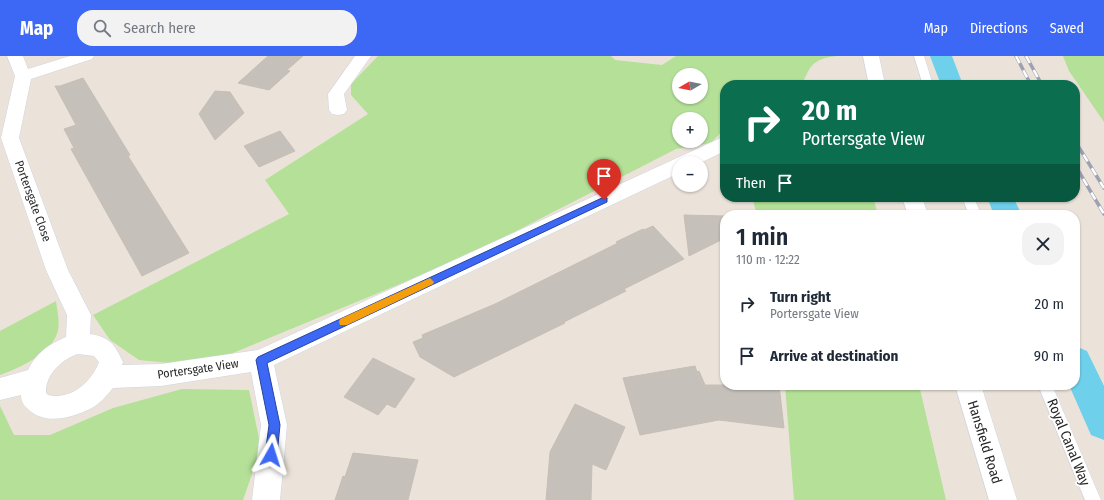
<!DOCTYPE html>
<html lang="en">
<head>
<meta charset="utf-8">
<style>
  :root { --surface:#fff; --page:#f2f2f3; --text:#1f2937; --muted:#747a83; --accent:#3d68f5 }
  body { margin:0; font-family:"Fira Sans Condensed",sans-serif; background:var(--page); color:var(--text); height:100vh; display:flex; flex-direction:column; font-size:15px; white-space:nowrap }
  * { box-sizing:border-box; margin:0 }
  p { font-size:13px; color:var(--muted) }
  .icon { flex:none; width:22px; height:22px; fill:none; stroke:currentColor; stroke-width:2; stroke-linecap:round; stroke-linejoin:round }
  .map { position:relative; flex:1; overflow:hidden }
  .drawer { position:absolute; left:720px; top:154px; width:360px; height:180px; display:flex; flex-direction:column; background:var(--surface); border-radius:16px; box-shadow:0 1px 3px #0004 }
  .drawer>* { flex:none }
  .hud { position:absolute; left:720px; top:24px; width:360px; height:122px; border-radius:16px; box-shadow:0 1px 3px #0004; background:#0b6e4f; color:#fff; overflow:hidden }
  .needle { width:26px; rotate:260deg }
  .controls { position:absolute; left:672px; top:12px; display:grid; gap:8px }
  .controls a { display:grid; place-items:center; width:36px; height:36px; border-radius:50%; background:var(--surface); box-shadow:0 1px 3px #0004; font-size:20px }
  .pin { position:absolute; display:grid; place-items:center; width:34px; height:34px; color:#fff; margin:-41px -17px; border-radius:50% 50% 50% 0; rotate:-45deg; box-shadow:0 0 4px #0007 }
  .pin .icon { rotate:45deg }
  .me { position:absolute; width:44px; margin:-22px; rotate:6deg; stroke-linejoin:round; filter:drop-shadow(0 0 3px #0008) }
  .turn { display:flex; align-items:center; gap:14px; height:84px; padding:0 16px; font-size:18px }
  .turn .icon { width:52px; height:52px; stroke-width:2.5 }
  .turn b { display:block; font-size:28px; line-height:34px }
  .then { display:flex; align-items:center; height:38px; padding:0 16px; background:#0003; gap:8px; font-size:15px }
  .round { display:grid; place-items:center; flex:none; width:42px; height:42px; border-radius:16px; background:var(--page) }
  .head { display:flex; align-items:center; justify-content:space-between; height:68px; padding:0 16px }
  h1 { font-size:24px; font-weight:600; line-height:30px }
  ul { padding:0; list-style:none }
  li { display:flex; align-items:center; gap:12px; height:52px; padding:0 16px }
  li div { flex:1 }
  li b { display:block; font-size:15px }
  li em { font-style:normal }
  header { display:flex; align-items:center; gap:24px; box-sizing:border-box; height:56px; padding:0 20px; background:var(--accent); color:#fff }
  header strong { font-size:19px }
  nav { display:flex; gap:22px; margin-inline-start:auto; font-size:14px }
  .search { width:280px; height:36px; background:var(--page); display:flex; align-items:center; gap:10px; box-sizing:border-box; padding:0 14px; border-radius:16px; color:var(--muted); font-size:15px }
  .map>svg:first-child { display:block }
  .green { fill:#b4e098; fill-rule:evenodd }
  .lines { fill:none; stroke-linecap:round; stroke-linejoin:round }
  .canal { fill:#6fd0eb; fill-rule:evenodd }
  .building { fill:#c6c0ba; stroke:#c6bfb4 }
  .service-casing { stroke:#d0d4e1; stroke-width:1 }
  .minor-casing { stroke:#d0d4e1; stroke-width:1 }
  .tertiary-casing { stroke:#d0d4e1; stroke-width:1 }
  .service { fill:#fff; fill-rule:evenodd }
  .minor { fill:#fff; fill-rule:evenodd }
  .tertiary { fill:#fff; fill-rule:evenodd }
  .rail-casing { stroke:#9da1b2; stroke-width:3.5 }
  .rail { stroke:#fff; stroke-width:2.5; stroke-dasharray:8; stroke-linecap:butt }
  .route { fill:#3d68f5; stroke:#28449f }
  .slow { fill:#f59e0b }
  .labels { text-anchor:middle; stroke-width:3.5; stroke-linejoin:round; paint-order:stroke }
  .street-label { font-size:12px; fill:#282828; stroke:#fff }
  .near-street-label { font-size:14px; fill:#282828; stroke:#fff }
</style>
</head>
<body>
<header>
<strong>Map</strong>
<div class="search"><svg class="icon" aria-label="search" viewBox="0 0 24 24"><circle cx="10" cy="10" r="6"/><path d="M15 15l6 6"/></svg>Search here</div>
<nav><a>Map</a><a>Directions</a><a>Saved</a></nav>
</header>
<div class="map">
<svg width="1104" height="444" viewBox="0 0 1104 444">
  <rect width="100%" height="100%" fill="#ebe3da"/>
  <g class="green">
    <path d="M378,0H611L615,4L662,9L676,0H837C821,2 812,5 806,20C804,23 803,25 804,29H725V72L711,87L676,93L491,188L400,228L221,302L179,308L139,304L110,284L93,259L289,158L265,124L368,58L351,39V28ZM679,19H701V41H679ZM679,63H701V85H679Z"/>
    <path d="M1063,0H1104V66L1069,15Z"/>
    <path d="M752,141H873L878,159H757Z"/>
    <path d="M56,245C57,254 60,265 58,274C54,296 20,312 0,319V275Z"/>
    <path d="M785,329H919L946,444H794Z"/>
    <path d="M182,333L249,334L261,392L243,444H0V350L14,379H50L113,352Z"/>
  </g>
  <g class="lines">
    <g class="canal">
      <path d="M930,0H952L963,29H941Z"/>
      <path d="M987,141H1013L1022,159H994Z"/>
      <path d="M1075,290L1087,295L1104,330V384L1091,379L1069,329H1075Z"/>
    </g>
  </g>
  <g class="building">
    <path d="M268,0H303L287,14L290,15L269,34L238,27Z"/>
    <path d="M83,22L130,99L128,100L189,197L142,220L71,93L74,92L64,73L76,69L55,30H60Z"/>
    <path d="M215,35L230,36L244,57L215,84L199,58Z"/>
    <path d="M280,75L295,95L259,111L244,90Z"/>
    <path d="M684,159L725,160V182L689,200Z"/>
    <path d="M653,170L684,203L624,233L626,235L564,266L565,267L454,321L420,301L413,286L423,282L422,279L495,248L618,187L616,186L643,173L644,174Z"/>
    <path d="M373,302L415,323L395,352L387,348L378,359L344,341Z"/>
    <path d="M695,310L697,316L699,315L705,329H779L784,372L719,364L640,379L623,322Z"/>
    <path d="M575,348L625,371L606,414L592,408L591,444H546L550,396Z"/>
    <path d="M353,397L418,404L408,444H335L343,420L345,421Z"/>
  </g>
  <g class="lines">
    <defs>
      <g id="service">
        <path d="M914,0H924L933,29H923Z"/>
        <path d="M962,141H974L981,159H969Z"/>
        <path d="M1038,329H1052L1101,444H1085Z"/>
      </g>
      <g id="minor">
        <path d="M7,0H23L28,13L70,0H94L92,3L31,23L19,82L68,214L91,259L90,278C110,281 115,289 123,306L122,309L161,308L258,294L725,80V95L700,107H679V117L274,309L287,369L280,444H252L261,369L251,316L161,330L113,332C106,340 100,348 90,353C71,362 44,370 27,352C23,349 21,344 21,339L0,344V322L28,314C36,297 49,288 66,281L67,259L46,214L1,82L15,20ZM78,298L94,300L99,306C91,327 71,344 48,339L46,337C45,319 62,303 78,298Z"/>
        <path d="M355,0H371L344,38L347,54L344,58L338,59L332,58L329,54L328,38Z"/>
      </g>
      <g id="tertiary">
        <path d="M863,0H879L885,29H869Z"/>
        <path d="M902,141H922L928,159H908Z"/>
        <path d="M955,329H981L1017,444H989Z"/>
      </g>
    </defs>
    <use href="#service" class="service-casing"/>
    <use href="#minor" class="minor-casing"/>
    <use href="#tertiary" class="tertiary-casing"/>
    <use href="#service" class="service"/>
    <use href="#minor" class="minor"/>
    <use href="#tertiary" class="tertiary"/>
    <defs>
      <g id="rail">
        <path d="M1016,0L1031,29"/>
        <path d="M1026,0L1042,29"/>
        <path d="M1075,85L1104,132"/>
        <path d="M1075,109L1104,158"/>
      </g>
    </defs>
    <use href="#rail" class="rail-casing"/>
    <use href="#rail" class="rail"/>
  </g>
  <path class="route" d="M604,141L607,142V146L267,307L280,369L277,399L275,403L271,404L267,403L265,399L269,369L256,304L258,301Z"/>
  <path class="slow" d="M430,222L434,226L433,228L347,269H340L339,266L340,263Z"/>
  <g class="labels">
    <g class="street-label">
      <text transform="translate(33 145) rotate(70)" y="4">Portersgate Close</text>
      <text transform="translate(198 313) rotate(-8)" y="4">Portersgate View</text>
    </g>
    <g class="near-street-label">
      <text transform="translate(985 386) rotate(73)" y="5">Hansfield Road</text>
      <text transform="translate(1069 386) rotate(68)" y="5">Royal Canal Way</text>
    </g>
  </g>
</svg>
<div class="controls">
<a><svg class="needle" viewBox="-14 -14 28 28"><path d="M0-13l5 13h-10z" fill="#e53935"/><path d="M0 13l5-13h-10z" fill="#747a83"/></svg></a>
<a>+</a>
<a>−</a>
</div>
<div class="pin" style="left:604px;top:144px;background:#d93025"><svg class="icon" aria-label="arrive" viewBox="0 0 24 24"><path d="M6 21V4h12l-3 4 3 4H6"/></svg></div>
<svg class="me" style="left:271px;top:399px" viewBox="-20 -20 40 40"><path d="M0-17L14 15 0 8-14 15z" fill="#3d68f5" stroke="#fff" stroke-width="4"/></svg>
<div class="hud">
<div class="turn"><svg class="icon" aria-label="right" viewBox="0 0 24 24"><path d="M7 20v-9h11M14 6l5 5-5 5"/></svg><div><b>20 m</b>Portersgate View</div></div>
<div class="then">Then<svg class="icon" aria-label="arrive" viewBox="0 0 24 24"><path d="M6 21V4h12l-3 4 3 4H6"/></svg></div>
</div>
<section class="drawer">
<div class="head"><div><h1>1 min</h1><p>110 m · 12:22</p></div><a class="round"><svg class="icon" aria-label="close" viewBox="0 0 24 24"><path d="M6 6l12 12M18 6L6 18"/></svg></a></div>
<ul>
<li><svg class="icon" aria-label="right" viewBox="0 0 24 24"><path d="M7 20v-9h11M14 6l5 5-5 5"/></svg><div><b>Turn right</b><p>Portersgate View</p></div><em>20 m</em></li>
<li><svg class="icon" aria-label="arrive" viewBox="0 0 24 24"><path d="M6 21V4h12l-3 4 3 4H6"/></svg><div><b>Arrive at destination</b></div><em>90 m</em></li>
</ul>
</section>
</div>
</body>
</html>
